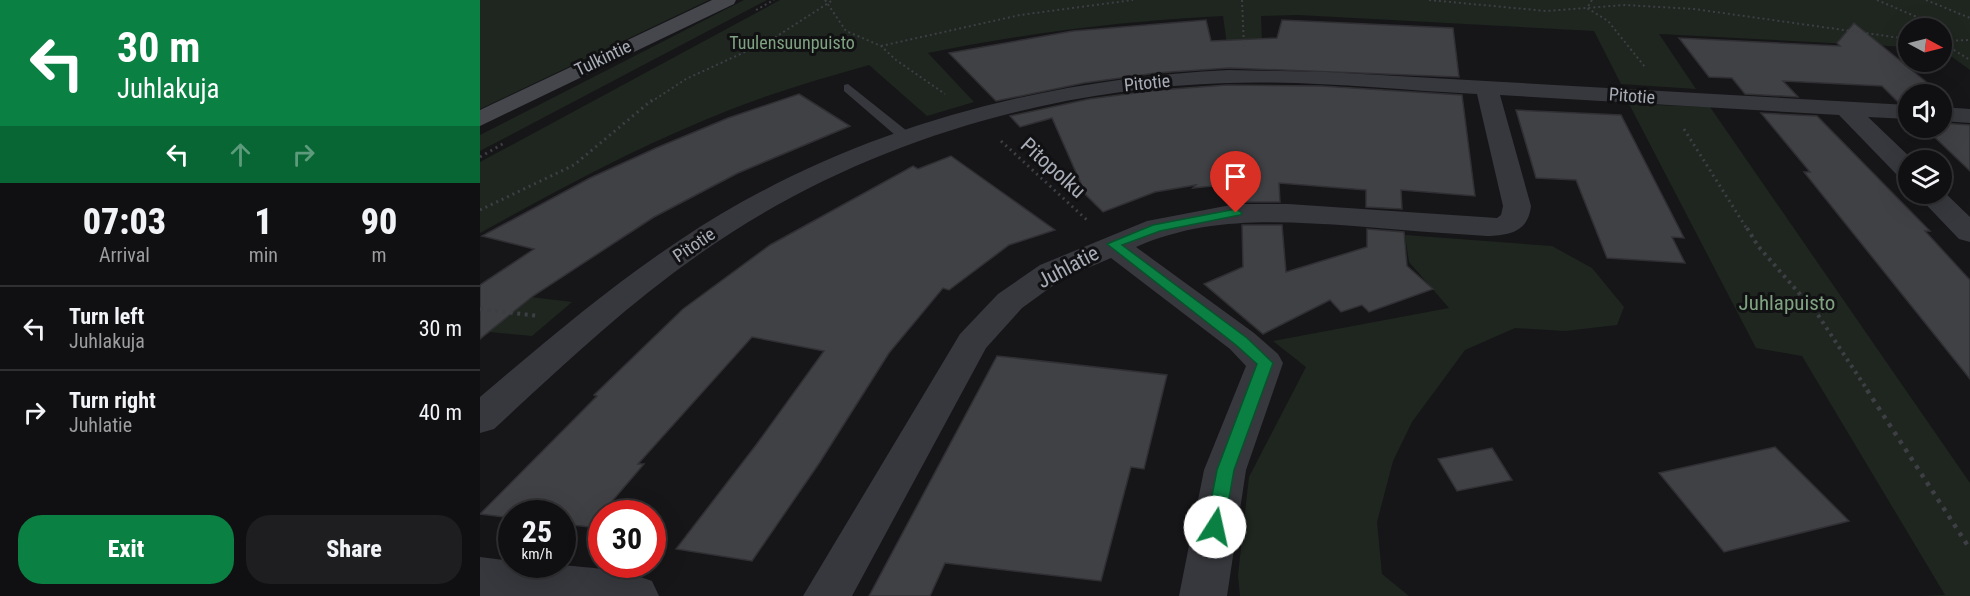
<!DOCTYPE html>
<html lang="en">
<head>
<meta charset="utf-8">
<style>
  :root { --surface:#101012; --page:#1e1e20; --text:#f1f3f6; --muted:#9c9d9f; --line:#303032; --accent:#0b8043 }
  body { margin:0; font-family:"Roboto Condensed",sans-serif; background:var(--page); color:var(--text); height:100vh; display:flex; flex-direction:column; font-size:22px; white-space:nowrap }
  * { box-sizing:border-box; margin:0 }
  p { font-size:20px; color:var(--muted) }
  .icon { flex:none; width:33px; height:33px; fill:none; stroke:currentColor; stroke-width:2; stroke-linecap:round; stroke-linejoin:round }
  .map { position:relative; flex:1; overflow:hidden }
  .drawer { display:flex; flex-direction:column; background:var(--surface); width:480px }
  .drawer>* { flex:none }
  .guide { background:#0b8043; color:#fff; overflow:hidden }
  .needle { width:39px; rotate:97deg }
  .buttons { position:absolute; left:1418px; top:18px; display:grid; gap:12px }
  .buttons a { display:grid; place-items:center; width:54px; height:54px; border-radius:50%; background:var(--surface); box-shadow:0 6px 24px #0002,0 0 0 2px var(--line); font-size:30px }
  .speed { position:absolute; left:18px; top:500px; display:flex; gap:12px; font-size:30px; font-weight:700; text-align:center }
  .speed>* { display:grid; place-content:center; width:78px; height:78px; border-radius:50%; background:var(--surface); box-shadow:0 6px 24px #0002,0 0 0 2px var(--line); line-height:1 }
  .speed small { font-size:15px; font-weight:400 }
  .speed .limit { border:9px solid #d22; background:#fff; color:#111 }
  .pin { position:absolute; display:grid; place-items:center; width:51px; height:51px; color:#fff; margin:-62px -26px; border-radius:50% 50% 50% 0; rotate:-45deg; box-shadow:0 0 6px #0007 }
  .pin .icon { rotate:45deg }
  .me { position:absolute; width:66px; margin:-33px; rotate:10deg; stroke-linejoin:round; filter:drop-shadow(0 0 4px #0008) }
  .turn { display:flex; align-items:center; gap:21px; height:126px; padding:0 18px; font-size:27px }
  .turn .icon { width:78px; height:78px; stroke-width:2.5 }
  .turn b { display:block; font-size:42px; line-height:51px }
  .lanes { display:flex; align-items:center; height:57px; padding:0 18px; background:#0003; justify-content:center; gap:30px; direction:ltr }
  .lanes .off { opacity:.35 }
  .eta { display:flex; justify-content:space-evenly; align-items:center; height:102px; text-align:center }
  .eta b { font-size:36px; font-weight:800; line-height:42px }
  .cta { display:flex; gap:12px; margin-top:auto; padding:12px 18px }
  .cta a { flex:1; height:69px; border-radius:24px; background:var(--accent); color:#fff; font-size:24px; font-weight:800; line-height:69px; text-align:center }
  .cta a+a { background:var(--page); color:var(--text) }
  ul { padding:0; list-style:none }
  li { display:flex; align-items:center; gap:18px; height:84px; padding:0 18px; border-top:2px solid var(--line) }
  li div { flex:1 }
  li b { display:block; font-size:22px }
  li em { font-style:normal }
  main { display:flex; flex:1; min-height:0 }
  .map>svg:first-child { display:block }
  .green { fill:#1e261f }
  .building { fill:#404145; stroke:#303034; stroke-width:1.5 }
  .lines { fill:none; stroke-linecap:round; stroke-linejoin:round }
  .path-far3 { stroke:#3d3f44; stroke-width:2; stroke-dasharray:2 3; stroke-linecap:butt }
  .path-far2 { stroke:#3d3f44; stroke-width:3; stroke-dasharray:2 4; stroke-linecap:butt }
  .path-far1 { stroke:#3d3f44; stroke-width:4; stroke-dasharray:3 4.5; stroke-linecap:butt }
  .path { stroke:#3d3f44; stroke-width:4.5; stroke-dasharray:4 6; stroke-linecap:butt }
  .lane { fill:#37383d; fill-rule:evenodd }
  .street { fill:#37383d; fill-rule:evenodd }
  .secondary { fill:#45474d; fill-rule:evenodd }
  .route { fill:#0b8043; stroke:#07532c; stroke-width:1.5 }
  .labels { text-anchor:middle; stroke-width:6; stroke-linejoin:round; paint-order:stroke }
  .far-park-label { font-size:18px; fill:#7fa381; stroke:#111113 }
  .far-street-label { font-size:18px; fill:#a8adb8; stroke:#111113 }
  .street-label { font-size:21px; fill:#a8adb8; stroke:#111113 }
  .park-label { font-size:21px; fill:#7fa381; stroke:#111113 }
</style>
</head>
<body>
<main>
<section class="drawer">
<div class="guide">
<div class="turn"><svg class="icon" aria-label="left" viewBox="0 0 24 24"><path d="M17 20v-9H6M10 6l-5 5 5 5"/></svg><div><b>30 m</b>Juhlakuja</div></div>
<div class="lanes"><svg class="icon" aria-label="left" viewBox="0 0 24 24"><path d="M17 20v-9H6M10 6l-5 5 5 5"/></svg><svg class="icon off" aria-label="ahead" viewBox="0 0 24 24"><path d="M12 20V5M6 11l6-6 6 6"/></svg><svg class="icon off" aria-label="right" viewBox="0 0 24 24"><path d="M7 20v-9h11M14 6l5 5-5 5"/></svg></div>
</div>
<div class="eta">
<div><b>07:03</b><p>Arrival</p></div>
<div><b>1</b><p>min</p></div>
<div><b>90</b><p>m</p></div>
</div>
<ul>
<li><svg class="icon" aria-label="left" viewBox="0 0 24 24"><path d="M17 20v-9H6M10 6l-5 5 5 5"/></svg><div><b>Turn left</b><p>Juhlakuja</p></div><em>30 m</em></li>
<li><svg class="icon" aria-label="right" viewBox="0 0 24 24"><path d="M7 20v-9h11M14 6l5 5-5 5"/></svg><div><b>Turn right</b><p>Juhlatie</p></div><em>40 m</em></li>
</ul>
<div class="cta"><a>Exit</a><a>Share</a></div>
</section>
<div class="map">
<svg width="1490" height="596" viewBox="0 0 1490 596">
  <rect width="100%" height="100%" fill="#161618"/>
  <g class="green">
    <path d="M0,0H229L0,109Z"/>
    <path d="M264,0H287L0,151V135Z"/>
    <path d="M300,0H1490V70L1461,49V28H1428V47L1179,34L1216,89L1141,84L1114,31L818,15L781,16L783,66H750L743,16C643,21 546,33 448,53L494,102L447,116L389,65C332,81 275,98 220,122C144,154 72,193 0,233V162Z"/>
    <path d="M1149,104L1230,107L1490,483V596H1439L1465,595L1322,356L1276,348Z"/>
    <path d="M925,235L1072,246L1112,268L1144,307L1137,325L1085,331L1035,328L985,350L932,422L913,461L897,522L902,574L929,596H760L758,575L769,477L826,367L793,341L969,308L929,262Z"/>
    <path d="M0,291L92,302L52,336L0,331Z"/>
  </g>
  <g class="building">
    <path d="M726,20L731,41L797,38L802,20L973,28L979,77L749,68L676,73L604,83L516,101L469,53L593,31Z"/>
    <path d="M1374,23L1461,94H1428V103L1418,102L1402,86L1303,81L1318,97L1265,94L1252,78L1229,77L1199,38L1360,46L1357,43Z"/>
    <path d="M747,85L841,86L982,95L995,196L921,190L922,209L886,207V190L799,183L800,202H762L761,183L713,188L716,185L675,192L623,212L606,195L572,118L540,127L530,116L609,99L678,90Z"/>
    <path d="M319,94L370,126L258,173L174,217L53,296L0,339V285L54,249L2,236L110,178L176,148L248,118Z"/>
    <path d="M1036,110L1141,115L1204,238L1192,237L1205,263L1127,258L1096,180L1056,178Z"/>
    <path d="M1281,113L1337,116L1450,231H1445L1490,280V379L1324,172H1330Z"/>
    <path d="M1461,123L1490,125V171L1445,128H1461Z"/>
    <path d="M471,156L575,230L529,245L469,290L463,288L409,353L340,462L272,561L196,549L276,445L344,351L272,337L158,464H164L110,527L82,524V513H32V518L0,514L117,396L114,395L203,309L290,245L433,166L438,169Z"/>
    <path d="M762,225H802L806,272L887,247V229L924,232L927,266L953,289L889,312L882,305L861,312L850,300L783,334L724,284L763,267Z"/>
    <path d="M517,356L687,375L664,469L651,467L621,581L465,563L450,596H389Z"/>
    <path d="M1295,447L1369,521L1244,552L1179,473Z"/>
    <path d="M1012,448L1032,480L977,491L958,459Z"/>
  </g>
  <g class="lines">
    <g class="path-far3">
      <path d="M345,0L366,31L401,46L416,60L465,94"/>
      <path d="M762,0L764,47"/>
      <path d="M949,0L1066,11L1145,5L1214,9L1428,39"/>
      <path d="M1112,0L1107,8L1128,21L1165,67"/>
      <path d="M1397,0L1458,26"/>
      <path d="M1446,0L1490,18"/>
      <path d="M276,10L294,0"/>
      <path d="M1461,41L1490,40"/>
      <path d="M1461,42L1490,60"/>
      <path d="M401,46L540,15L653,0"/>
      <path d="M171,102L206,79L291,40L353,0"/>
    </g>
    <g class="path-far2">
      <path d="M1204,129L1267,229"/>
      <path d="M521,141L608,221"/>
      <path d="M0,157L26,142"/>
      <path d="M0,210L94,165L172,100"/>
    </g>
    <g class="path-far1">
      <path d="M1267,228L1278,246L1338,315L1388,391"/>
      <path d="M0,309L59,316"/>
    </g>
    <path class="path" d="M1387,390L1490,549"/>
    <path class="lane" d="M368,84L432,135V141H422L364,91V85Z"/>
    <g class="street">
      <path d="M749,70L846,72L1428,105V119L1388,117L1433,160H1428V179L1419,177L1359,115L1020,95L1051,206C1048,232 1030,235 1007,236C963,233 918,230 874,226C799,221 726,216 656,247L774,333L798,354L803,363L766,470L747,596H699L724,470L766,366L750,349L631,258L582,279L542,308L506,348L372,596H323L480,334L518,294L560,265L667,221L756,204H808L1017,218L1021,215L1023,206L997,94C914,90 831,80 747,83C562,89 373,146 221,253C146,305 80,368 14,429L0,433V397C65,342 129,287 200,240C361,132 556,79 749,70Z"/>
      <path d="M1461,107L1490,109V123L1461,121Z"/>
      <path d="M1461,189L1490,217V242L1479,239L1436,194H1461Z"/>
      <path d="M0,557L32,561V564C74,564 132,566 172,581L179,596H0Z"/>
    </g>
    <path class="secondary" d="M232,0H256L254,4L0,126V110Z"/>
  </g>
  <path class="route" d="M756,209L762,213L760,215L680,231L642,245L767,338L793,363L754,470L744,527L742,533L735,535L729,533L726,527L737,470L777,364L756,345L627,244L673,225Z"/>
  <g class="labels">
    <g class="far-park-label">
      <text x="312" y="49">Tuulensuunpuisto</text>
    </g>
    <g class="far-street-label">
      <text transform="translate(123 58) rotate(-26)" y="6">Tulkintie</text>
      <text transform="translate(667 83) rotate(-6)" y="6">Pitotie</text>
      <text transform="translate(1152 96) rotate(4)" y="6">Pitotie</text>
      <text transform="translate(214 245) rotate(-34)" y="6">Pitotie</text>
    </g>
    <g class="street-label">
      <text transform="translate(573 168) rotate(42)" y="7">Pitopolku</text>
      <text transform="translate(588 267) rotate(-28)" y="7">Juhlatie</text>
    </g>
    <g class="park-label">
      <text x="1307" y="310">Juhlapuisto</text>
    </g>
  </g>
</svg>
<div class="buttons">
<a><svg class="needle" viewBox="-14 -14 28 28"><path d="M0-13l5 13h-10z" fill="#e53935"/><path d="M0 13l5-13h-10z" fill="#9c9d9f"/></svg></a>
<a><svg class="icon" aria-label="sound" viewBox="0 0 24 24"><path d="M4 9h4l5-4v14l-5-4H4zM17 9q2 3 0 6"/></svg></a>
<a><svg class="icon" aria-label="layers" viewBox="0 0 24 24"><path d="M12 4l9 5-9 5-9-5zM3 14l9 5 9-5"/></svg></a>
</div>
<div class="speed"><div>25<small>km/h</small></div><div class="limit">30</div></div>
<div class="pin" style="left:756px;top:213px;background:#d93025"><svg class="icon" aria-label="arrive" viewBox="0 0 24 24"><path d="M6 21V4h12l-3 4 3 4H6"/></svg></div>
<svg class="me" style="left:735px;top:527px" viewBox="-20 -20 40 40"><circle r="19" fill="#fff"/><path d="M0-13L10 11 0 6-10 11z" fill="#0b8043"/></svg>
</div>
</main>
</body>
</html>
